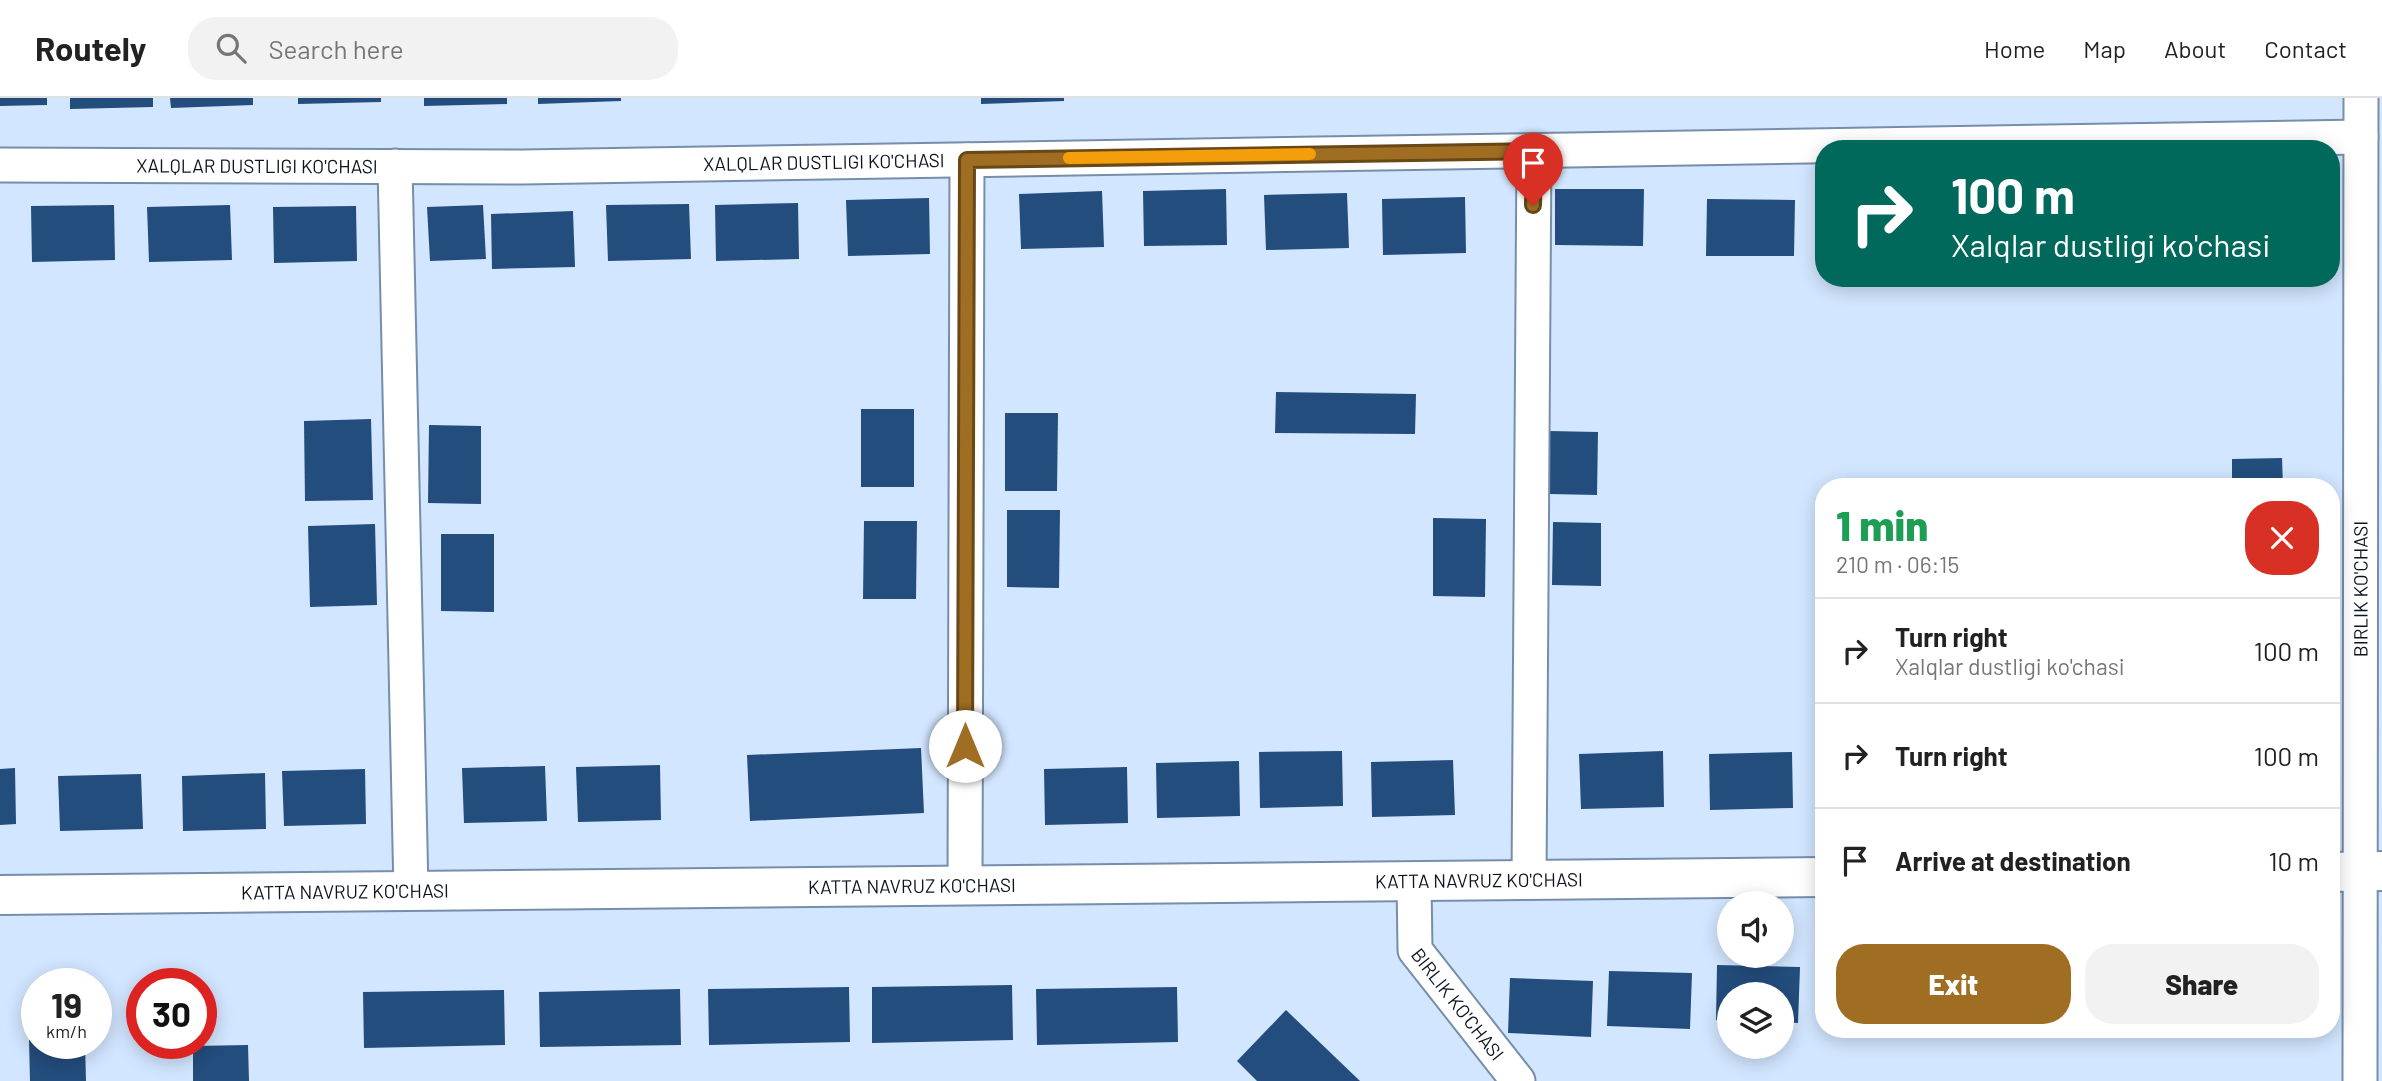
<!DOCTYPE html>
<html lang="en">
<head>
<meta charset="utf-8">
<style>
  :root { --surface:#fff; --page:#f2f2f2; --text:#222; --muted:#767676; --line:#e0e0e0; --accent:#a06e23 }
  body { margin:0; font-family:Barlow,sans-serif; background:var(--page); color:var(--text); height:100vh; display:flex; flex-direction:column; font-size:26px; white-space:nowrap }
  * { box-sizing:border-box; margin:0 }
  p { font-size:23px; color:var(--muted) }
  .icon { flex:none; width:38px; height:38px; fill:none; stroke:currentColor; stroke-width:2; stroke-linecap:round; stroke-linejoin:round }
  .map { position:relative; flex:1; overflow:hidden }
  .details { position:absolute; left:1815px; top:380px; width:525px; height:560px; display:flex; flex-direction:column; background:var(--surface); border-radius:28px; box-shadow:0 4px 18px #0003 }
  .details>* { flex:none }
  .top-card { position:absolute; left:1815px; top:42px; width:525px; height:147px; border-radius:28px; box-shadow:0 4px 18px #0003; background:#00695c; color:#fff; overflow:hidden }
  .controls { position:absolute; left:1717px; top:793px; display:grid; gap:14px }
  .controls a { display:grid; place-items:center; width:77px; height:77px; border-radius:50%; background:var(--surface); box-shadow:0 4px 18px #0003; font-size:35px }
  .speed { position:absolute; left:21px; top:870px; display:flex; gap:14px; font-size:35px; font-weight:700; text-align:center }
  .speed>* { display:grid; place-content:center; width:91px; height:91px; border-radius:50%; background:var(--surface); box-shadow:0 4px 18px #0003; line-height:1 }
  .speed small { font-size:18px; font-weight:400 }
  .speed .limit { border:10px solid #d22; background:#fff; color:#111 }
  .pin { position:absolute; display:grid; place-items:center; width:60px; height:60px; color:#fff; margin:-72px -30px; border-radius:50% 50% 50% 0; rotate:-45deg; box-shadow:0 0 7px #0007 }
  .pin .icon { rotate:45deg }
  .me { position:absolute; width:77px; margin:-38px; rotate:0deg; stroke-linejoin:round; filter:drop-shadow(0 0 5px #0008) }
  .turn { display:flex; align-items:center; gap:24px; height:147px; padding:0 21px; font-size:32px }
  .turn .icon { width:91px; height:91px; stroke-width:2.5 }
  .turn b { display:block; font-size:49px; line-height:60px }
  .round { display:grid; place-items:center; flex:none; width:74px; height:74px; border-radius:28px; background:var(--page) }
  .overview { display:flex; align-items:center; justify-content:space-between; height:119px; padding:0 21px }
  h1 { font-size:42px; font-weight:800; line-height:52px; color:#1e9e55 }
  .action { display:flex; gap:14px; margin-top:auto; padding:14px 21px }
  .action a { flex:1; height:80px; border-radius:28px; background:var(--accent); color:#fff; font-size:28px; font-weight:800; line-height:80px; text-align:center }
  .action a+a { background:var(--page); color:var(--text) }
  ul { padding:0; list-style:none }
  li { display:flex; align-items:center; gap:21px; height:105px; padding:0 21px; border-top:2px solid var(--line) }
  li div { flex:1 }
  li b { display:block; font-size:26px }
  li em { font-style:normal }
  header { display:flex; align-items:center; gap:42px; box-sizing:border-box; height:98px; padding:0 35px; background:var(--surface); border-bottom:2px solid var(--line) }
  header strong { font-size:33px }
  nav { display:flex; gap:38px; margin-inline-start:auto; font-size:24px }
  .search { width:490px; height:63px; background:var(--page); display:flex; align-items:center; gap:18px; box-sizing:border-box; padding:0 24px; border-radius:28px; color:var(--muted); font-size:26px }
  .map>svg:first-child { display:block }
  .building { fill:#234d7d }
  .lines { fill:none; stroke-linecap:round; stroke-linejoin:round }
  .street-casing { stroke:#768eaa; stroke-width:37 }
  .secondary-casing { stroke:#768eaa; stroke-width:42 }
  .street { stroke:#fff; stroke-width:33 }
  .secondary { stroke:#fff; stroke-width:38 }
  .route-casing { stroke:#684817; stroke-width:18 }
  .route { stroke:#a06e23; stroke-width:12 }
  .slow { stroke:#f59e0b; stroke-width:12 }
  .labels { text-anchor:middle; stroke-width:7; stroke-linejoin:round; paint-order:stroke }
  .street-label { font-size:19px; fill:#0c141f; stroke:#e8f3ff }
</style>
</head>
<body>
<header>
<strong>Routely</strong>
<div class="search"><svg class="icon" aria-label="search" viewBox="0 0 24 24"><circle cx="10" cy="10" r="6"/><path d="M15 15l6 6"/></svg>Search here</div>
<nav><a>Home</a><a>Map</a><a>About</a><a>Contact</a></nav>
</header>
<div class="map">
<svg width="2382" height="983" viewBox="0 0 2382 983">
  <rect width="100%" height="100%" fill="#d2e6ff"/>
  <g class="building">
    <path d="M0,0H47V7L0,8Z"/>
    <path d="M70,0H153V9L70,11Z"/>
    <path d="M170,0H253V7L171,10Z"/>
    <path d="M298,0H381V4L298,6Z"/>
    <path d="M424,0H507V6L424,8Z"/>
    <path d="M538,0H621V3L538,6Z"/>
    <path d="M981,0H1064V3L981,6Z"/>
    <path d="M1226,91L1227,147L1144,148L1143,93Z"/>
    <path d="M1555,91H1644L1643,148L1555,147Z"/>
    <path d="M1102,93L1104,149L1021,151L1019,96Z"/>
    <path d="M1347,95L1349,150L1266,152L1264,97Z"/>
    <path d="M1465,99L1466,155L1383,157L1382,101Z"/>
    <path d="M929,100L930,156L848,158L846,102Z"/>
    <path d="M1707,101L1795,102L1794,158H1706Z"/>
    <path d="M798,105L799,161L716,163L715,107Z"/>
    <path d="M689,106L691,161L608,163L606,107Z"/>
    <path d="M114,107L115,162L32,164L31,108Z"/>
    <path d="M230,107L232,162L149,164L147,109Z"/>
    <path d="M483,107L486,161L430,163L427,109Z"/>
    <path d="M356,108L357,163L274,165L273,109Z"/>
    <path d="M573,113L575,169L492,171L491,116Z"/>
    <path d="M1276,294L1416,296L1415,336L1275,335Z"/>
    <rect x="861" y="311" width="53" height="78"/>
    <path d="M1005,315H1058L1057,393H1005Z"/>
    <path d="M371,321L373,402L305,403L304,323Z"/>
    <path d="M429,327L481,328V406L428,405Z"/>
    <path d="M1549,333L1598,334L1597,397L1549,396Z"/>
    <path d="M2282,360L2283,388H2232V361Z"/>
    <path d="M1007,412H1060L1059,490L1007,489Z"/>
    <path d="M1433,420L1486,421L1485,499L1433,498Z"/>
    <path d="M864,423H917L916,501H863Z"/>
    <path d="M1553,424L1601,425V488L1552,487Z"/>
    <path d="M375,426L377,507L310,509L308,428Z"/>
    <path d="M441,436H494V514L441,513Z"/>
    <path d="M921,650L924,715L750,723L747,657Z"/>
    <path d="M1342,653L1343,708L1260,710L1259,654Z"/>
    <path d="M1663,653L1664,709L1581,711L1579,656Z"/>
    <path d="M1792,654L1793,710L1710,712L1709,656Z"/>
    <path d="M1820,655H1824V714H1821Z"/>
    <path d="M1453,662L1455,717L1372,719L1371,664Z"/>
    <path d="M1239,663L1240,718L1157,720L1156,665Z"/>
    <path d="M660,667L661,722L578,724L576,669Z"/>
    <path d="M545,668L547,723L464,725L462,670Z"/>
    <path d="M1127,669L1128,725L1045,727L1044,671Z"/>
    <path d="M15,670L16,726L0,727V671Z"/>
    <path d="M365,671L366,726L284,728L282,673Z"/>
    <path d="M265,675L266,731L183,733L182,678Z"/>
    <path d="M141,676L143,731L60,733L58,678Z"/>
    <path d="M1717,867L1800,869L1798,925L1782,924V896H1729V923L1716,922Z"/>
    <path d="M1609,873L1692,875L1690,931L1607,928Z"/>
    <path d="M1510,880L1593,883L1591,939L1508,935Z"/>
    <path d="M1012,887L1013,942L872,945V889Z"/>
    <path d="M849,889L850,944L709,947L708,891Z"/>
    <path d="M1177,889L1178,944L1037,947L1036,891Z"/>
    <path d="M680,891L681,947L540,949L539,894Z"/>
    <path d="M504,892L505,947L364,950L363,894Z"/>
    <path d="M1286,912L1360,983H1257L1237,963Z"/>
    <path d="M29,942H37V945H85L86,983H30Z"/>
    <path d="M248,947L249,983H193V948Z"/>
  </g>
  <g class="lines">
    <defs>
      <g id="street">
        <path id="s1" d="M0,67L523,69L2361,39"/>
        <path d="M395,68L411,793"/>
        <path d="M1529,782L1534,53"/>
        <path id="s2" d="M1414,783L1415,852L1518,983"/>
        <path d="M965,788L967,62"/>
        <path id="s3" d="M2360,983L2361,0"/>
      </g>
      <g id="secondary">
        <path d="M2331,774L2382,773"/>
        <path id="s4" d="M0,797L1824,779"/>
      </g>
    </defs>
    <use href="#street" class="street-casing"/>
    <use href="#secondary" class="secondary-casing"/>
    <use href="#street" class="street"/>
    <use href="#secondary" class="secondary"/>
  </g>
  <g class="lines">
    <defs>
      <path id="route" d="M965,648L967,62L1534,53L1533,107"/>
    </defs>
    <use href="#route" class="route-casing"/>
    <use href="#route" class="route"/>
    <path class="slow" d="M1069,60L1310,56"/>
  </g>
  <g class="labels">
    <g class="street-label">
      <text dy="7" stroke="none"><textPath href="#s1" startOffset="824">XALQLAR DUSTLIGI KO'CHASI</textPath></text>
      <text dy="7" stroke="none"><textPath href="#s1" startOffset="257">XALQLAR DUSTLIGI KO'CHASI</textPath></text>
      <text dy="7" stroke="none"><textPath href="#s3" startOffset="492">BIRLIK KO'CHASI</textPath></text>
      <text dy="7" stroke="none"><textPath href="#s4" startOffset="1479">KATTA NAVRUZ KO'CHASI</textPath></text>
      <text dy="7" stroke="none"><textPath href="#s4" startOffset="912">KATTA NAVRUZ KO'CHASI</textPath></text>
      <text dy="7" stroke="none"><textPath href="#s4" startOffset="345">KATTA NAVRUZ KO'CHASI</textPath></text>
      <text dy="7" stroke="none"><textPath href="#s2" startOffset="138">BIRLIK KO'CHASI</textPath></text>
    </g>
  </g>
</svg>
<div class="controls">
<a><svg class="icon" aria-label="sound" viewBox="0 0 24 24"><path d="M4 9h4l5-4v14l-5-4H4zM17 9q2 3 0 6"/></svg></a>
<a><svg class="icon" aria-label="layers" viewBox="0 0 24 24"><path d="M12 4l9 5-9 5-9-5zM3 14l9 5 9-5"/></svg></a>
</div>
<div class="speed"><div>19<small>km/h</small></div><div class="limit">30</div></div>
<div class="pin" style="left:1533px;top:107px;background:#d93025"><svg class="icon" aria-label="arrive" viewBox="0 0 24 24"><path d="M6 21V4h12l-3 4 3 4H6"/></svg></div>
<svg class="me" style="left:965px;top:648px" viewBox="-20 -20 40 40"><circle r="19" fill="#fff"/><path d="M0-13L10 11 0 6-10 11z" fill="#a06e23"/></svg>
<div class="top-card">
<div class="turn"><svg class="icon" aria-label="right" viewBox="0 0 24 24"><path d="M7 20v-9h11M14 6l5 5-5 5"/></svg><div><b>100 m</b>Xalqlar dustligi ko'chasi</div></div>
</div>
<section class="details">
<div class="overview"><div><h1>1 min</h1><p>210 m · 06:15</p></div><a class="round" style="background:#d93025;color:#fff"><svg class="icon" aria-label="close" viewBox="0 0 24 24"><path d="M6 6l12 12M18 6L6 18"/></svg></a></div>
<ul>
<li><svg class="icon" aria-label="right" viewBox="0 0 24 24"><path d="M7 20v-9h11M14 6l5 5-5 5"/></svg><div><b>Turn right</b><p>Xalqlar dustligi ko'chasi</p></div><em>100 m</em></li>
<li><svg class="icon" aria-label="right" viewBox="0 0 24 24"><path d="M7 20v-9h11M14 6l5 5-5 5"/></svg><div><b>Turn right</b></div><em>100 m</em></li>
<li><svg class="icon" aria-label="arrive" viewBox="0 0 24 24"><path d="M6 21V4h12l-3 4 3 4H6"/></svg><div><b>Arrive at destination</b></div><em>10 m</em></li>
</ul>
<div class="action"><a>Exit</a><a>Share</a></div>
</section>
</div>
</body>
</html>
